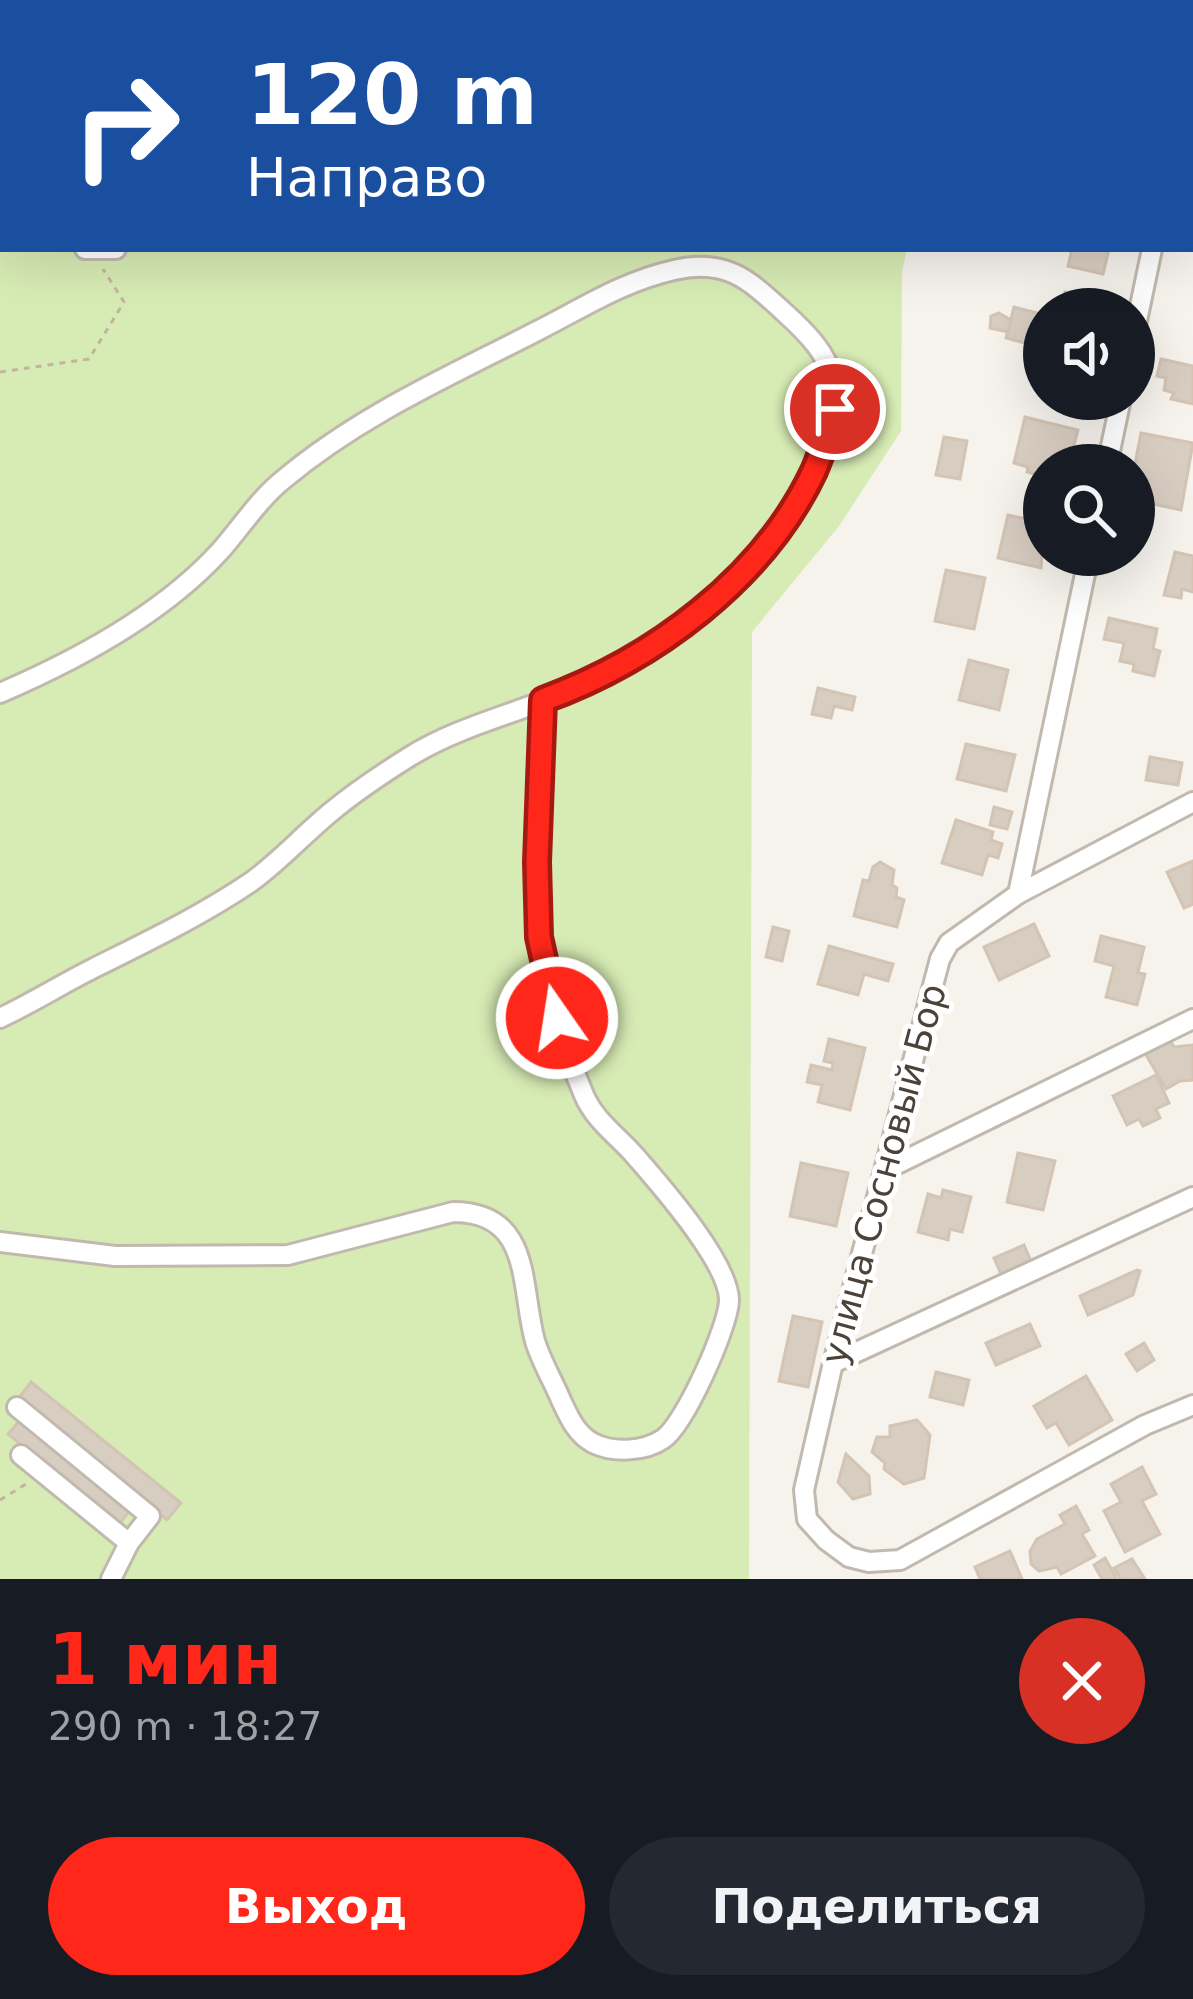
<!DOCTYPE html>
<html lang="ru">
<head>
<meta charset="utf-8">
<style>
  :root { --surface:#171b24; --page:#242831; --text:#f1f3f6; --muted:#9ea1a6; --accent:#ff271a }
  body { margin:0; font-family:"DejaVu Sans",sans-serif; background:var(--page); color:var(--text); height:100vh; display:flex; flex-direction:column; font-size:45px; white-space:nowrap }
  * { box-sizing:border-box; margin:0 }
  p { font-size:39px; color:var(--muted) }
  .icon { flex:none; width:66px; height:66px; fill:none; stroke:currentColor; stroke-width:2; stroke-linecap:round; stroke-linejoin:round }
  .map { position:relative; height:1579px; overflow:hidden }
  .drawer { display:flex; flex-direction:column; background:var(--surface); flex:1 }
  .drawer>* { flex:none }
  .banner { position:absolute; left:0px; top:0px; width:1194px; height:252px; box-shadow:0 12px 48px #0002; background:#1a4fa0; color:#fff; overflow:hidden }
  .buttons { position:absolute; left:1023px; top:288px; display:grid; gap:24px }
  .buttons a { display:grid; place-items:center; width:132px; height:132px; border-radius:50%; background:var(--surface); box-shadow:0 12px 48px #0002; font-size:60px }
  .pin { position:absolute; display:grid; place-items:center; width:102px; height:102px; color:#fff; margin:-51px; border:6px solid #fff; border-radius:50%; box-shadow:0 3px 12px #0007 }
  .me { position:absolute; width:132px; margin:-66px; rotate:347deg; stroke-linejoin:round; filter:drop-shadow(0 0 9px #0008) }
  .turn { display:flex; align-items:center; gap:42px; height:252px; padding:0 48px; font-size:54px }
  .turn .icon { width:156px; height:156px; stroke-width:2.5 }
  .turn b { display:block; font-size:84px; line-height:102px }
  .round { display:grid; place-items:center; flex:none; width:126px; height:126px; border-radius:63px; background:var(--page) }
  .headline { display:flex; align-items:center; justify-content:space-between; height:204px; padding:0 48px }
  h1 { font-size:72px; font-weight:600; line-height:90px; color:var(--accent) }
  .action { display:flex; gap:24px; margin-top:auto; padding:24px 48px }
  .action a { flex:1; height:138px; border-radius:72px; background:var(--accent); color:#fff; font-size:48px; font-weight:600; line-height:138px; text-align:center }
  .action a+a { background:var(--page); color:var(--text) }
  .map>svg:first-child { display:block }
  .green { fill:#d7ebb4 }
  .building { fill:#d8cdc1; stroke:#d3c4b4; stroke-width:3 }
  .lines { fill:none; stroke-linecap:round; stroke-linejoin:round }
  .minor-casing { stroke:#c2b9ae; stroke-width:24 }
  .path { stroke:#c4b39f; stroke-width:3; stroke-dasharray:6 6; stroke-linecap:butt }
  .minor { stroke:#fff; stroke-width:18 }
  .route-casing { stroke:#a61911; stroke-width:30 }
  .route { stroke:#ff271a; stroke-width:21 }
  .labels { text-anchor:middle; stroke-width:10; stroke-linejoin:round; paint-order:stroke }
  .street-label { font-size:36px; fill:#4b4239; stroke:#fff }
</style>
</head>
<body>
<div class="map">
<svg width="1193" height="1579" viewBox="0 0 1193 1579">
  <rect width="100%" height="100%" fill="#f6f2ec"/>
  <path class="green" d="M0,0H955L3,3V249H907L902,272L901,431L839,526L752,632L749,1579H0Z"/>
  <g class="building">
    <path d="M1072,249H1109L1103,274L1068,266Z"/>
    <path d="M1065,292L1099,300L1097,309H1061Z"/>
    <path d="M1014,307L1044,315V354L1037,346L1006,338Z"/>
    <path d="M999,313L1011,320L1008,332L990,328L991,316Z"/>
    <path d="M1161,359L1193,366V404L1171,399L1174,393L1164,390L1166,378L1157,376Z"/>
    <path d="M1025,417L1078,430L1072,452L1078,453L1075,465H1044V502L1029,499L1035,474L1027,472L1028,467L1014,463Z"/>
    <path d="M1141,433L1193,443L1181,510L1134,500V469Z"/>
    <path d="M944,437L967,441L960,479L936,475Z"/>
    <path d="M1008,515L1044,523L1041,568L998,558Z"/>
    <path d="M1175,552L1193,556V592L1182,589L1181,598L1164,595Z"/>
    <path d="M946,570L985,578L974,629L935,621Z"/>
    <path d="M1109,618L1157,629L1153,649L1160,651L1154,676L1133,671L1134,664L1120,661L1124,643L1104,639Z"/>
    <path d="M969,660L1008,670L999,710L959,700Z"/>
    <path d="M818,688L855,697L852,710L834,706L831,718L812,714Z"/>
    <path d="M966,744L1015,755L1006,791L957,779Z"/>
    <path d="M1150,757L1182,763L1178,785L1146,780Z"/>
    <path d="M994,807L1012,812L1007,829L990,825Z"/>
    <path d="M956,820L993,832L991,840L1002,844L998,858L988,855L982,875L942,863Z"/>
    <path d="M1193,861V904L1184,908L1167,872Z"/>
    <path d="M880,862L894,870L892,885L897,888L896,897L904,900L897,927L854,916L863,880L869,881L873,867Z"/>
    <path d="M1034,924L1049,956L999,980L984,947Z"/>
    <path d="M773,927L789,931L782,961L766,957Z"/>
    <path d="M1101,936L1144,947L1138,973L1145,974L1137,1005L1106,997L1114,966L1095,961Z"/>
    <path d="M829,946L893,964L888,981L864,974L858,995L818,984Z"/>
    <path d="M829,1039L865,1048L850,1110L818,1102L822,1085L807,1082L811,1065L832,1070L833,1063L824,1061Z"/>
    <path d="M1170,1040L1174,1047L1193,1045V1080L1180,1081L1166,1089L1145,1053Z"/>
    <path d="M1156,1075L1169,1103L1156,1109L1160,1118L1143,1126L1139,1119L1127,1125L1113,1096Z"/>
    <path d="M1018,1153L1055,1161L1043,1210L1007,1202Z"/>
    <path d="M801,1163L848,1173L836,1226L790,1216Z"/>
    <path d="M943,1190L971,1197L962,1232L950,1229L948,1240L918,1232L928,1194L941,1198Z"/>
    <path d="M1024,1245L1031,1261L1001,1274L994,1258Z"/>
    <path d="M1137,1270L1140,1271L1133,1295L1088,1315L1080,1296Z"/>
    <path d="M793,1316L822,1322L808,1387L779,1381Z"/>
    <path d="M1030,1324L1040,1346L996,1365L986,1343Z"/>
    <path d="M1144,1343L1154,1360L1137,1371L1126,1354Z"/>
    <path d="M936,1372L969,1380L963,1405L930,1397Z"/>
    <path d="M1086,1376L1112,1420L1069,1445L1056,1423L1047,1428L1034,1406Z"/>
    <path d="M31,1382L181,1503L167,1520L18,1399Z"/>
    <path d="M20,1420L131,1509L119,1524L8,1434Z"/>
    <path d="M917,1420L930,1435L924,1478L904,1484L884,1469L885,1463L872,1452L877,1437H890V1426Z"/>
    <path d="M846,1454L869,1476L870,1494L853,1499L838,1482Z"/>
    <path d="M1142,1467L1156,1494L1142,1501L1160,1534L1125,1552L1104,1511L1121,1502L1111,1484Z"/>
    <path d="M1076,1506L1089,1530L1082,1534L1095,1556L1061,1574L1057,1567L1039,1571L1031,1564L1030,1551L1037,1539L1065,1524L1060,1515Z"/>
    <path d="M1010,1551L1022,1579H980L975,1567Z"/>
    <path d="M1105,1558L1117,1579H1102L1094,1565Z"/>
    <path d="M1132,1559L1145,1579H1121L1114,1568Z"/>
  </g>
  <g class="lines">
    <defs>
      <g id="minor">
        <path d="M12,0L14,3"/>
        <path d="M1191,60L1193,51"/>
        <path d="M0,226H3"/>
        <path d="M85,249H116"/>
        <path d="M1134,335L1152,249"/>
        <path d="M1107,465L1121,399"/>
        <path d="M1089,555L1018,894L949,943L940,959L833,1363L804,1490L807,1519L826,1540L849,1557L869,1562L900,1560L1145,1425L1193,1405"/>
        <path d="M0,693C77,660 164,613 221,550C242,526 259,499 284,479C362,414 450,376 539,330C586,306 622,282 674,270C727,258 749,280 785,313C836,359 846,386 821,452C781,559 677,642 575,688C520,713 460,725 409,757C382,774 355,792 331,812C304,834 280,861 251,882C201,916 148,941 94,968C62,984 32,1003 0,1018"/>
        <path d="M1018,894L1193,802"/>
        <path d="M887,1169L1193,1019"/>
        <path d="M0,1242L115,1256L288,1255L453,1212C533,1212 520,1287 535,1341C541,1361 553,1381 561,1400C569,1417 576,1434 593,1443C612,1453 644,1452 663,1439C685,1424 728,1327 729,1301C730,1264 661,1186 636,1157C618,1136 595,1121 584,1095C563,1046 546,989 539,937C530,859 542,778 543,700"/>
        <path d="M833,1363L1193,1197"/>
        <path d="M17,1407L150,1516L129,1543L111,1579"/>
        <path d="M21,1455L129,1543"/>
      </g>
    </defs>
    <use href="#minor" class="minor-casing"/>
    <g class="path">
      <path d="M0,180L3,181"/>
      <path d="M0,372L89,359L124,302L103,269"/>
      <path d="M0,1500L26,1484"/>
    </g>
    <use href="#minor" class="minor"/>
  </g>
  <g class="lines">
    <defs>
      <path id="route" d="M557,1018L539,937L537,862L543,700C653,660 763,579 814,471C823,451 829,429 835,409"/>
    </defs>
    <use href="#route" class="route-casing"/>
    <use href="#route" class="route"/>
  </g>
  <g class="labels">
    <g class="street-label">
      <text transform="translate(883 1174) rotate(-75)" y="13">улица Сосновый Бор</text>
    </g>
  </g>
</svg>
<div class="buttons">
<a><svg class="icon" aria-label="sound" viewBox="0 0 24 24"><path d="M4 9h4l5-4v14l-5-4H4zM17 9q2 3 0 6"/></svg></a>
<a><svg class="icon" aria-label="search" viewBox="0 0 24 24"><circle cx="10" cy="10" r="6"/><path d="M15 15l6 6"/></svg></a>
</div>
<div class="pin" style="left:835px;top:409px;background:#d93025"><svg class="icon" aria-label="arrive" viewBox="0 0 24 24"><path d="M6 21V4h12l-3 4 3 4H6"/></svg></div>
<svg class="me" style="left:557px;top:1018px" viewBox="-20 -20 40 40"><circle r="17" fill="#ff271a" stroke="#fff" stroke-width="3"/><path d="M0-11L8 9 0 5-8 9z" fill="#fff"/></svg>
<div class="banner">
<div class="turn"><svg class="icon" aria-label="right" viewBox="0 0 24 24"><path d="M7 20v-9h11M14 6l5 5-5 5"/></svg><div><b>120 m</b>Направо</div></div>
</div>
</div>
<section class="drawer">
<div class="headline"><div><h1>1 мин</h1><p>290 m · 18:27</p></div><a class="round" style="background:#d93025;color:#fff"><svg class="icon" aria-label="close" viewBox="0 0 24 24"><path d="M6 6l12 12M18 6L6 18"/></svg></a></div>
<div class="action"><a>Выход</a><a>Поделиться</a></div>
</section>
</body>
</html>
